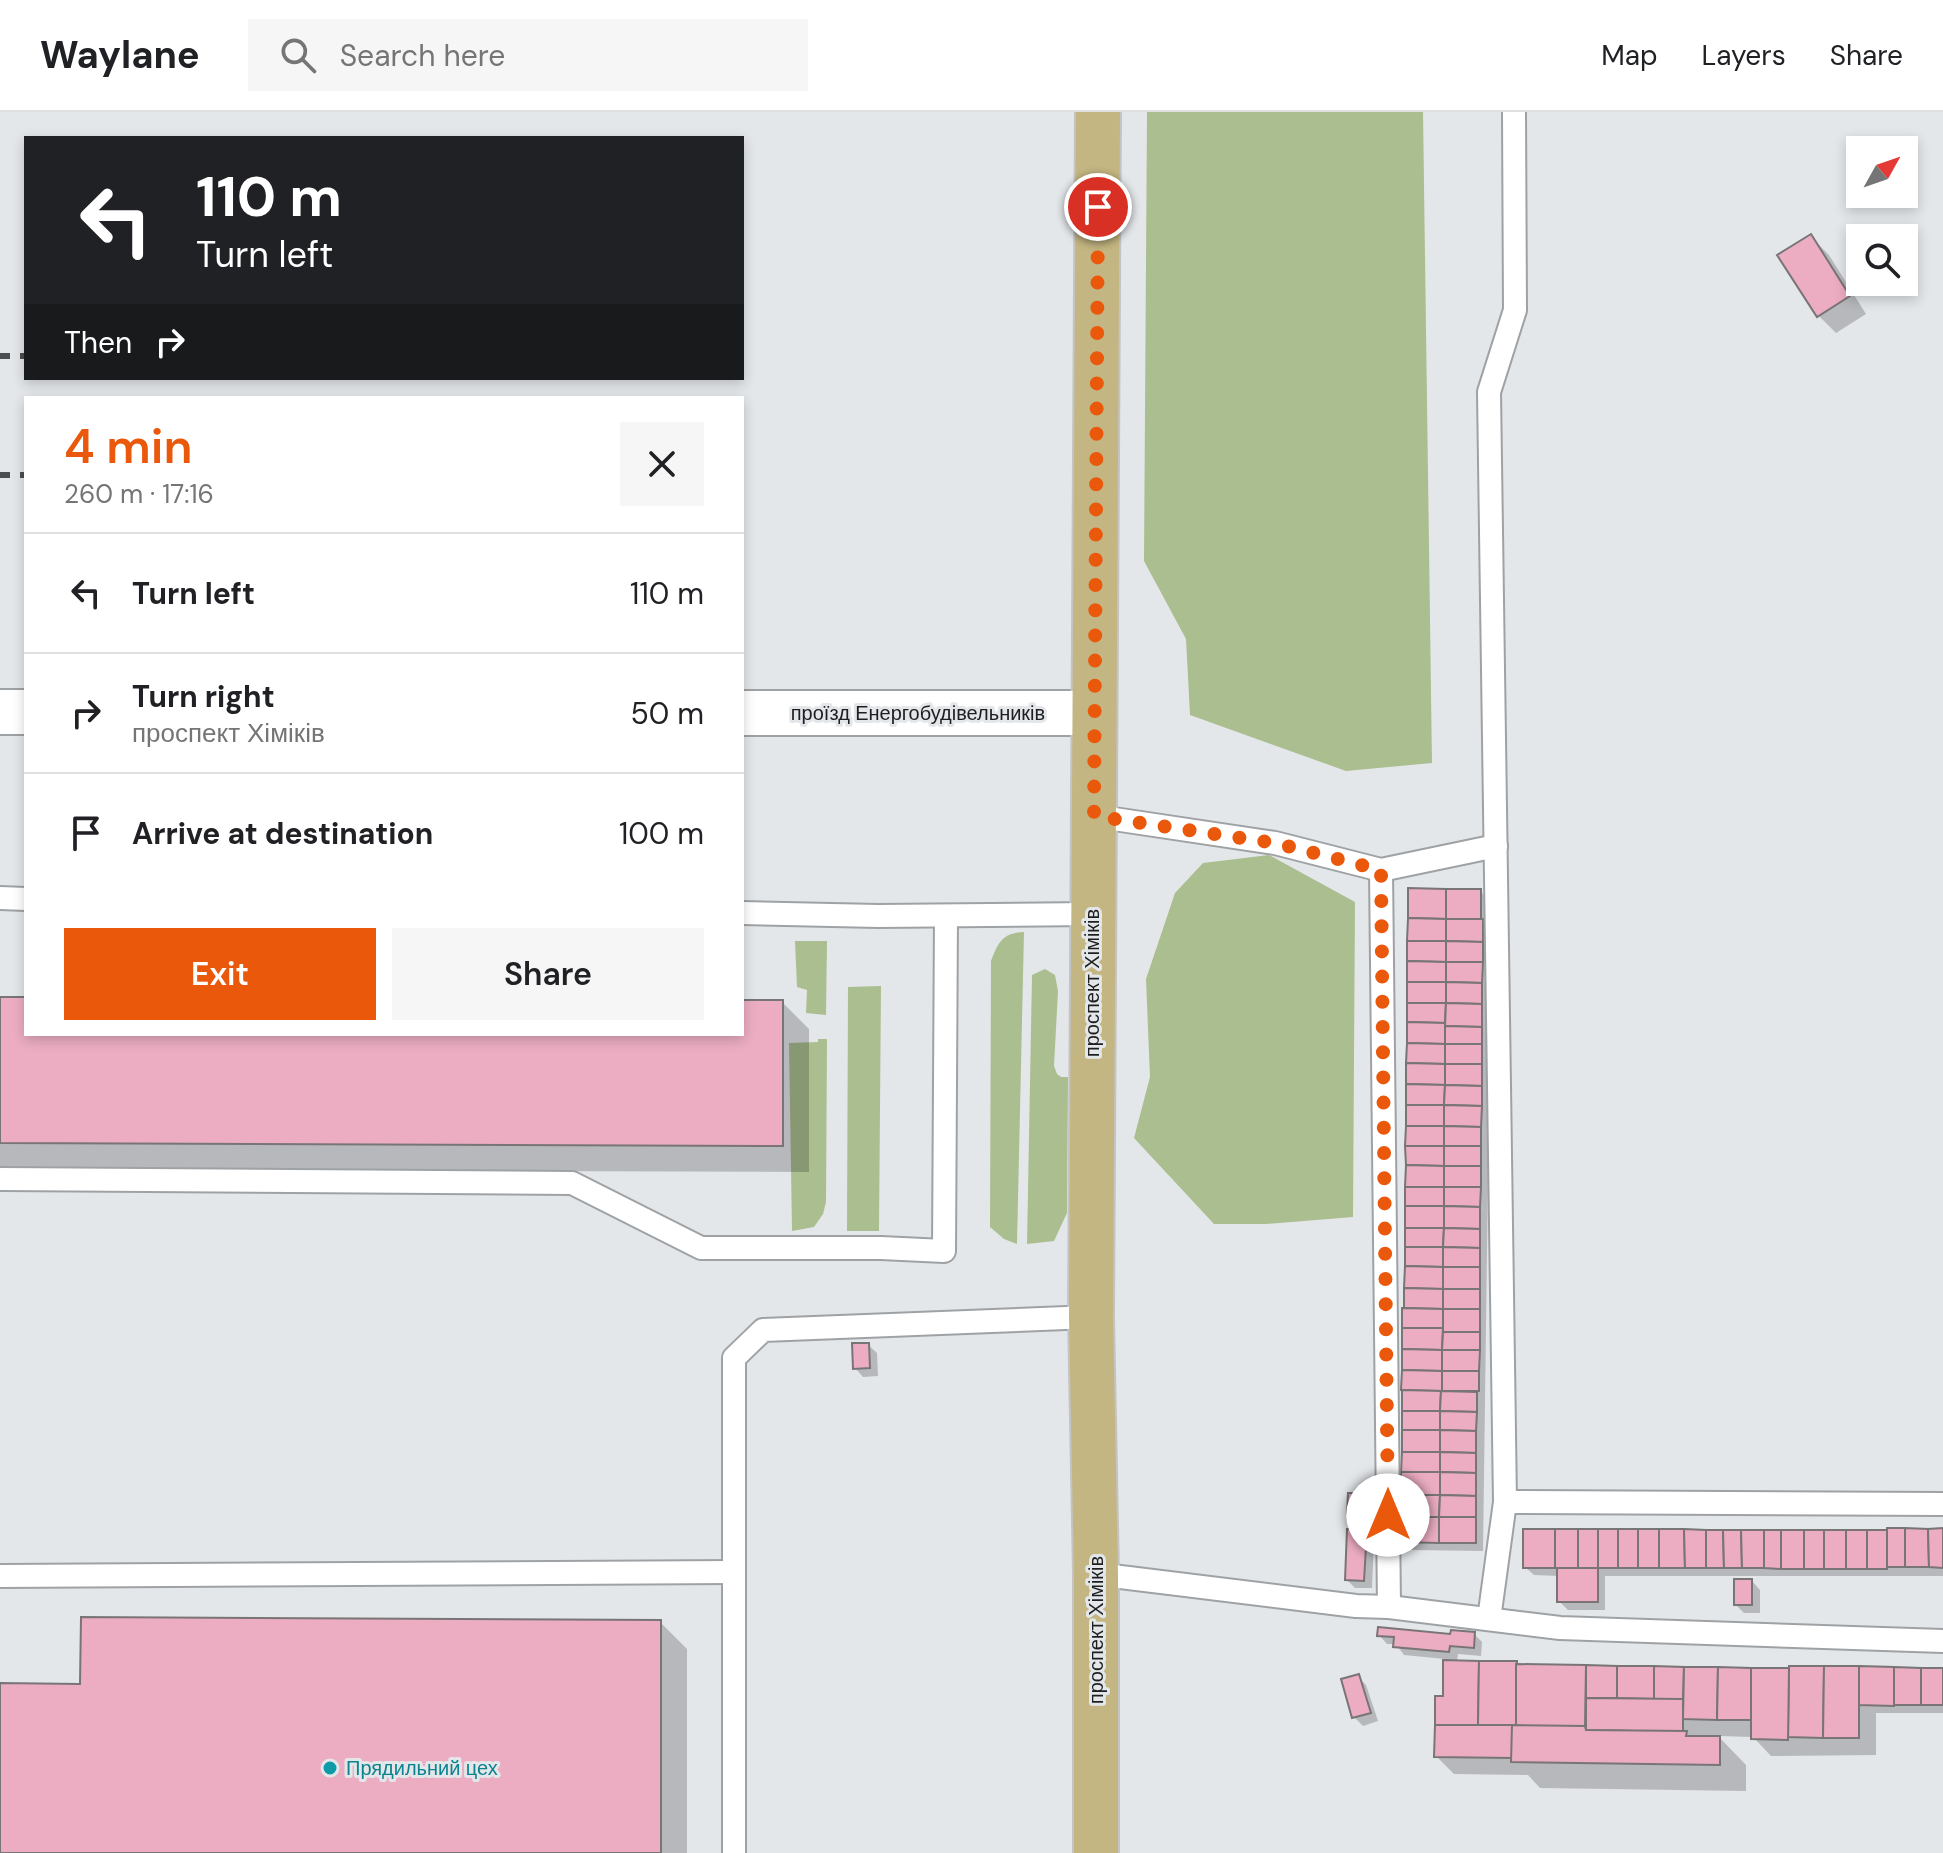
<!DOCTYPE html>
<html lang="en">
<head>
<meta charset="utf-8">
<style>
  :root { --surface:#fff; --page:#f6f6f6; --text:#202124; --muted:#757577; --line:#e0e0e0; --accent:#ea580c }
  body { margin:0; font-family:"DM Sans",sans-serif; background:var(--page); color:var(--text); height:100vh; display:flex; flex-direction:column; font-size:30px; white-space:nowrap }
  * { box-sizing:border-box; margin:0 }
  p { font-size:26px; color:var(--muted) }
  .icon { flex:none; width:44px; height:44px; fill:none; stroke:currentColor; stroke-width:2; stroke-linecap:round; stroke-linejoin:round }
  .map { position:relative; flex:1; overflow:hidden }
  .side { position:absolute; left:24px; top:284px; width:720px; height:640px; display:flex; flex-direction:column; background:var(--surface); border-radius:0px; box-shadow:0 4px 12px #0003 }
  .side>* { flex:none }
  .banner { position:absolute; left:24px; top:24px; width:720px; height:244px; border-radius:0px; box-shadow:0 4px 12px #0003; background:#202124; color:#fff; overflow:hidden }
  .needle { width:52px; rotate:50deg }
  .controls { position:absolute; left:1846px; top:24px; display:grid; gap:16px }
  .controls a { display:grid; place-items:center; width:72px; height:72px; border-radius:0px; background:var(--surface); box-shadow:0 4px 12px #0003; font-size:40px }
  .pin { position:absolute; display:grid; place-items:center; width:68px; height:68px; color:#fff; margin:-34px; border:4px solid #fff; border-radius:50%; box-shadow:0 2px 8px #0007 }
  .me { position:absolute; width:88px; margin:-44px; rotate:0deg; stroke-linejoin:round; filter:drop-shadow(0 0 6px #0008) }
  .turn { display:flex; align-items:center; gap:28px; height:168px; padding:0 40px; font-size:36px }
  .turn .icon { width:104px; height:104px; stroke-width:2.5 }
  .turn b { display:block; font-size:56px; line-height:68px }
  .then { display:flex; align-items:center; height:76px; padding:0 40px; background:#0003; gap:16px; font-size:30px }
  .round { display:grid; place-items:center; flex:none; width:84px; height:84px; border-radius:0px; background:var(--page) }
  .head { display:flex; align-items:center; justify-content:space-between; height:136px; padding:0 40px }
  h1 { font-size:48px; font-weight:600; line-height:60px; color:var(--accent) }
  .button { display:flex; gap:16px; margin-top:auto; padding:16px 40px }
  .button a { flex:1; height:92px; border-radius:0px; background:var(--accent); color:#fff; font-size:32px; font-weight:600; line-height:92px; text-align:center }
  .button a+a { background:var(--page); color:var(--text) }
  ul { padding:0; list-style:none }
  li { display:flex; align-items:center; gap:24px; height:120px; padding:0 40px; border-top:2px solid var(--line) }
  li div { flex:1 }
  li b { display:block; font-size:30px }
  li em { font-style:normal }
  header { display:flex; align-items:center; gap:48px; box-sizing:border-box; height:112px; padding:0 40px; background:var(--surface); border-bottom:2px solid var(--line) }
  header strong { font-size:38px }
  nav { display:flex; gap:44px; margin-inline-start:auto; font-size:28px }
  .search { width:560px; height:72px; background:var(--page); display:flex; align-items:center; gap:20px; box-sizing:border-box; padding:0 28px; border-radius:0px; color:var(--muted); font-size:30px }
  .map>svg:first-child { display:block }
  .green { fill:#abbe8f }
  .shadow { fill:#0003 }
  .building { fill:#ecadc2; stroke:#797576; stroke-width:2 }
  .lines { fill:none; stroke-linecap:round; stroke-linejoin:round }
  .lane-casing { stroke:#9fa2a5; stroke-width:26 }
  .street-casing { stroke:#9fa2a5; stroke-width:48 }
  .primary-casing { stroke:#c4c4c5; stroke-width:48 }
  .lane { stroke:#fff; stroke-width:22 }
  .street { stroke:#fff; stroke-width:44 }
  .primary { stroke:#c4b682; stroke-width:44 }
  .rail { stroke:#4d4e50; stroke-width:6; stroke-dasharray:10 10; stroke-linecap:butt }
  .route { stroke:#ea580c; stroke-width:14; stroke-dasharray:0 25.2 }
  .culture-dot { fill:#0f9aa8; stroke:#e4e7ea; stroke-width:3 }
  .labels { text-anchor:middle; stroke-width:6; stroke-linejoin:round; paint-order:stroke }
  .street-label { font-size:20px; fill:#1e1e20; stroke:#e4e7ea }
  .culture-label { font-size:20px; fill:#0d838f; stroke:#e4e7ea; text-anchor:start }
</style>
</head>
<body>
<header>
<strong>Waylane</strong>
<div class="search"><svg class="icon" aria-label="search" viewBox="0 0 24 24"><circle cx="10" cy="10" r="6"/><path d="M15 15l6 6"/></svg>Search here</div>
<nav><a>Map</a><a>Layers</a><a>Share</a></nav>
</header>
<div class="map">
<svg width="1943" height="1741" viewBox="0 0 1943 1741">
  <rect width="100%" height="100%" fill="#e4e7ea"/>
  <g class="green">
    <path d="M1147,0H1423L1432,651L1346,659L1190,603L1186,527L1144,449Z"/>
    <path d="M1269,743L1355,790L1353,1105L1266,1112H1214L1134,1026L1150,965L1146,867L1175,781L1203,751Z"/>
    <path d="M1024,820L1017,1132L1004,1127L990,1115L991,849C998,830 1003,821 1024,820Z"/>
    <path d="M795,829H827L826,903L806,901L807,878L797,875Z"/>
    <path d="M1045,857L1055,863L1058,879L1054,954L1057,962L1061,965H1068L1067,1101L1054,1129L1027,1132L1032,863Z"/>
    <path d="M881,874L879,1119H847L848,875Z"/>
    <path d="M818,927H827L826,1090L823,1102L814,1115L792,1119L789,931L818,930Z"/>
  </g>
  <g class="shadow">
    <path d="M1811,125L1829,143L1866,202L1836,221L1818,203Z"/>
    <path d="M1410,778L1480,779L1489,788L1491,840L1483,1439L1411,1438L1402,1429Z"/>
    <path d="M0,887H26V922H742V890H782L809,917V1060L0,1057Z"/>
    <path d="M868,1233L877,1241L878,1264L863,1265L855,1256Z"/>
    <path d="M1359,1383L1367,1392V1410H1358L1349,1401Z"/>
    <path d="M1943,1419V1464H1605V1498H1568L1559,1489V1464L1534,1463L1525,1455Z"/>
    <path d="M1366,1420L1374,1429L1372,1476H1355L1347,1468Z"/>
    <path d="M1752,1469L1760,1478V1501H1744L1736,1493Z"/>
    <path d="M660,1510L687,1537V1741H0V1573L82,1574Z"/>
    <path d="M1474,1522L1482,1530L1481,1544L1458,1542L1457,1551L1686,1557L1943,1558V1601H1876V1643L1771,1644L1753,1625L1718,1624L1746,1653V1679L1540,1676L1528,1663L1454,1662L1436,1644L1444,1586L1445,1547L1404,1543L1396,1532H1387L1379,1523Z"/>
    <path d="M1358,1565L1366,1573L1378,1609L1363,1614L1354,1605Z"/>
  </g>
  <g class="building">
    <path d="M1811,122L1850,184L1817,205L1777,143Z"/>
    <path d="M1408,776L1446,777V807L1408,806Z"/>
    <rect x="1446" y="777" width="35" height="30"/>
    <path d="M1408,806L1446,807V829H1407Z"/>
    <path d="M1446,807H1483V830L1446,829Z"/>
    <path d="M1407,829H1446V850L1407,849Z"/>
    <path d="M1446,829L1483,830V850H1446Z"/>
    <path d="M1407,849L1446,850V870H1407Z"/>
    <path d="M1446,850H1483L1482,871L1446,870Z"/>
    <rect x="1407" y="870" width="39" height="21"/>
    <path d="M1446,870L1482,871V892L1446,891Z"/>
    <path d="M0,885H26V922H742V888H783V1034L0,1031Z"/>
    <path d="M1407,891H1446L1445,911L1407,910Z"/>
    <path d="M1446,891L1482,892V915L1445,914Z"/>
    <path d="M1407,910L1445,911V932L1407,931Z"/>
    <path d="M1445,914L1482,915V932H1445Z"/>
    <path d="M1407,931L1445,932V952L1406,951Z"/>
    <rect x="1445" y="932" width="37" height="20"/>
    <path d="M1406,951L1445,952V973L1406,972Z"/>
    <path d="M1445,952H1482V974L1445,973Z"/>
    <path d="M1406,972L1445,973L1444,993H1406Z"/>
    <path d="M1445,973L1482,974V994L1444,993Z"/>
    <rect x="1406" y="993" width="38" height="21"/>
    <path d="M1444,993L1482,994L1481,1015L1444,1014Z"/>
    <path d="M1406,1014H1444V1034H1405Z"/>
    <path d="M1444,1014L1481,1015V1034H1444Z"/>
    <path d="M1405,1034H1444V1054L1406,1053Z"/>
    <rect x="1444" y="1034" width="37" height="20"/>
    <path d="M1406,1053L1444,1054V1075H1405Z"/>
    <rect x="1444" y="1054" width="37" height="21"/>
    <rect x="1405" y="1075" width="39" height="19"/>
    <path d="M1444,1075H1481L1480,1095L1444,1094Z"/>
    <rect x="1405" y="1094" width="39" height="22"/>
    <path d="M1444,1094L1480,1095V1117L1444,1116Z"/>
    <path d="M1405,1116H1444L1443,1135H1405Z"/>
    <path d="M1444,1116L1480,1117V1136L1443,1135Z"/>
    <path d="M1405,1135H1443V1155L1405,1154Z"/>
    <path d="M1443,1135L1480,1136V1155H1443Z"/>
    <path d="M1405,1154L1443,1155V1177L1404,1176Z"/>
    <rect x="1443" y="1155" width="37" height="22"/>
    <path d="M1404,1176L1443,1177V1197L1404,1196Z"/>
    <rect x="1443" y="1177" width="37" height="20"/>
    <path d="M1402,1196L1443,1197V1216H1402Z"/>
    <rect x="1443" y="1197" width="37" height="23"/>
    <path d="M1402,1216H1443L1442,1238L1402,1237Z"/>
    <path d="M1443,1220H1480V1238H1442Z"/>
    <path d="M852,1231H869L870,1256L853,1257Z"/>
    <path d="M1402,1237L1442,1238V1259L1402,1258Z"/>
    <path d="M1442,1238H1480L1479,1259H1442Z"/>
    <path d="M1402,1258L1442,1259V1279L1401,1278Z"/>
    <rect x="1442" y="1259" width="37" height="20"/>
    <path d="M1402,1278L1441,1279L1440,1299H1402Z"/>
    <path d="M1441,1279L1477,1280V1300L1440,1299Z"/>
    <rect x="1402" y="1299" width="38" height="19"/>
    <path d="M1440,1299L1477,1300L1476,1319L1440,1318Z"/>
    <rect x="1402" y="1318" width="38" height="22"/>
    <path d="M1440,1318L1476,1319V1341L1440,1340Z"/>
    <path d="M1402,1340H1440V1360H1401Z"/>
    <path d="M1440,1340L1476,1341V1361L1440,1360Z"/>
    <rect x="1401" y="1360" width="39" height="23"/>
    <path d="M1440,1360L1476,1361V1384L1440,1383Z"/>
    <path d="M1348,1381H1359V1403L1347,1402Z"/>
    <path d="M1401,1383H1440L1439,1405H1401Z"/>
    <path d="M1440,1383L1476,1384V1405H1439Z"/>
    <path d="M1401,1405H1439V1431L1400,1430Z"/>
    <rect x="1439" y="1405" width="37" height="26"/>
    <rect x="1887" y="1416" width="18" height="39"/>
    <path d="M1905,1416L1928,1417L1929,1455H1905Z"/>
    <path d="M1943,1416V1456L1929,1455L1928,1417Z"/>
    <path d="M1347,1417L1367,1418L1364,1469L1345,1468Z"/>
    <rect x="1523" y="1417" width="32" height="39"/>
    <rect x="1555" y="1417" width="23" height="39"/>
    <rect x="1578" y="1417" width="20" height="39"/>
    <rect x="1598" y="1417" width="20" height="39"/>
    <rect x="1618" y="1417" width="20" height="39"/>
    <rect x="1638" y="1417" width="21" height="39"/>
    <path d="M1659,1417H1684L1685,1456H1659Z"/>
    <path d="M1684,1417L1706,1418V1456H1685Z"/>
    <path d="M1706,1418H1723L1724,1456H1706Z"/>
    <path d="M1723,1418H1741L1742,1456H1724Z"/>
    <path d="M1741,1418H1764V1456H1742Z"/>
    <path d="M1764,1418H1781V1457L1764,1456Z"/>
    <rect x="1781" y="1418" width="23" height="39"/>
    <rect x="1804" y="1418" width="20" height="39"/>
    <rect x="1824" y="1418" width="22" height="39"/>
    <rect x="1846" y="1418" width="21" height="39"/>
    <rect x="1867" y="1418" width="20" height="39"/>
    <rect x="1557" y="1456" width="41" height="34"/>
    <rect x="1734" y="1467" width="18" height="26"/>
    <path d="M81,1505L661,1508V1741H0V1571L80,1572Z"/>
    <path d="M1378,1515L1450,1522L1451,1518L1475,1520L1474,1536L1450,1534L1449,1540L1393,1535L1394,1525L1377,1524Z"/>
    <path d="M1443,1548L1479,1549L1478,1613H1435V1584H1443Z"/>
    <path d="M1479,1549H1517L1516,1614L1478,1613Z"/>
    <path d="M1516,1552L1586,1553L1585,1614H1516Z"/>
    <path d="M1586,1553L1617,1554V1586H1586Z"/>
    <path d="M1617,1554H1654V1587L1617,1586Z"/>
    <path d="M1654,1554L1684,1555L1683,1587H1654Z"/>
    <path d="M1789,1554H1824L1823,1626L1788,1625Z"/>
    <path d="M1824,1554H1859V1626H1823Z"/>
    <path d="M1859,1554L1894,1555V1594L1859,1593Z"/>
    <path d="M1684,1555H1718L1717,1608L1683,1607Z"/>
    <path d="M1718,1555L1751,1556V1608H1717Z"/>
    <path d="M1894,1555L1921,1556V1593H1894Z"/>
    <path d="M1751,1556H1789L1788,1628L1751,1627Z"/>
    <rect x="1921" y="1556" width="22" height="37"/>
    <path d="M1359,1562L1371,1601L1352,1606L1341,1567Z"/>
    <path d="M1586,1586L1683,1587V1620L1586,1618Z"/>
    <path d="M1435,1613H1512V1646L1434,1645Z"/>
    <path d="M1512,1613L1585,1614L1586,1618L1687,1619L1686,1624H1720V1653L1511,1650Z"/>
  </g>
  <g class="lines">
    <defs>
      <g id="lane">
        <path d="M1094,704L1275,731L1381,758L1496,734"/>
        <path d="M1381,758L1389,1495"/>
        <path d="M0,786L26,787"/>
        <path d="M742,801L878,804L1092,802"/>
        <path d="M0,1067L572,1071L701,1136H881L944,1139L946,804"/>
        <path d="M1505,1390L1943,1392"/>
        <path d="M1096,1462L1356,1494L1389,1495L1560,1516L1943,1529"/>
        <path d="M0,1464L734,1460"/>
        <path d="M1489,1507L1505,1390L1489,280L1515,198L1514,0"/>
        <path d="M734,1741V1246L763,1218L1091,1205"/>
      </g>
      <g id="street">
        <path d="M0,600H26"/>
        <path d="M742,601H1094"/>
      </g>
      <path id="primary" d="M1096,1741V1462L1091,1205L1098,0"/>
    </defs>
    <use href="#lane" class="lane-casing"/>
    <use href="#street" class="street-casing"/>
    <use href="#primary" class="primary-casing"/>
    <use href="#lane" class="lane"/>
    <use href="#street" class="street"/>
    <use href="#primary" class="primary"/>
    <g class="rail">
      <path d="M0,244H26"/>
      <path d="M0,363H26"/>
    </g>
  </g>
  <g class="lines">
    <path class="route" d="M1098,95L1094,704L1275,731L1381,758L1388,1403"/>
  </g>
  <circle class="culture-dot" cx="330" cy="1656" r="8"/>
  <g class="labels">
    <g class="street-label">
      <text x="918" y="608">проїзд Енергобудівельників</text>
      <text transform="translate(1092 871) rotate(-90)" y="7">проспект Хіміків</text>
      <text transform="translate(1096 1518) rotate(-90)" y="7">проспект Хіміків</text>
    </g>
    <g class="culture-label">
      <text x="346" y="1663">Прядильний цех</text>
    </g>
  </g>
</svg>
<div class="controls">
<a><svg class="needle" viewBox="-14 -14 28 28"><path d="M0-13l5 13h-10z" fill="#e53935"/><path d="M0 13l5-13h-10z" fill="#757577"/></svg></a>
<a><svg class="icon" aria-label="search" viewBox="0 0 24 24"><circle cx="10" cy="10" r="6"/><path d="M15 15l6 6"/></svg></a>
</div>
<div class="pin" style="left:1098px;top:95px;background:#d93025"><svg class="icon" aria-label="arrive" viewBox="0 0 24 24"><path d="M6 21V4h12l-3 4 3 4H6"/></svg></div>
<svg class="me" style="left:1388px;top:1403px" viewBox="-20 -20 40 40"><circle r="19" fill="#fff"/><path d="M0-13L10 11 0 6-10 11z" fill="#ea580c"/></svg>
<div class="banner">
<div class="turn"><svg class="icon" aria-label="left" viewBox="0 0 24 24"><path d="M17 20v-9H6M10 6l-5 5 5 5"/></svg><div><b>110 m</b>Turn left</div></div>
<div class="then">Then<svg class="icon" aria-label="right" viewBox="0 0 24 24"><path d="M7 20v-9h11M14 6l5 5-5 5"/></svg></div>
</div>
<section class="side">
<div class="head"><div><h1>4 min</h1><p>260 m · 17:16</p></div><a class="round"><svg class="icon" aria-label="close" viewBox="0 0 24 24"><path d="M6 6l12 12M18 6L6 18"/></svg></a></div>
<ul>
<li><svg class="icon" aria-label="left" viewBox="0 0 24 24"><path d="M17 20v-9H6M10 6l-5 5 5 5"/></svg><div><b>Turn left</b></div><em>110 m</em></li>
<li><svg class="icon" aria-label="right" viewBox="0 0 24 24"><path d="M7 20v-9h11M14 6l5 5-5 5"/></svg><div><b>Turn right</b><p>проспект Хіміків</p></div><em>50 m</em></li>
<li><svg class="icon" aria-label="arrive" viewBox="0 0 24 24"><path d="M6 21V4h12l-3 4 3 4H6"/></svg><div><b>Arrive at destination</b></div><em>100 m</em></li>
</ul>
<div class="button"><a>Exit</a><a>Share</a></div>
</section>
</div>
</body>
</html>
